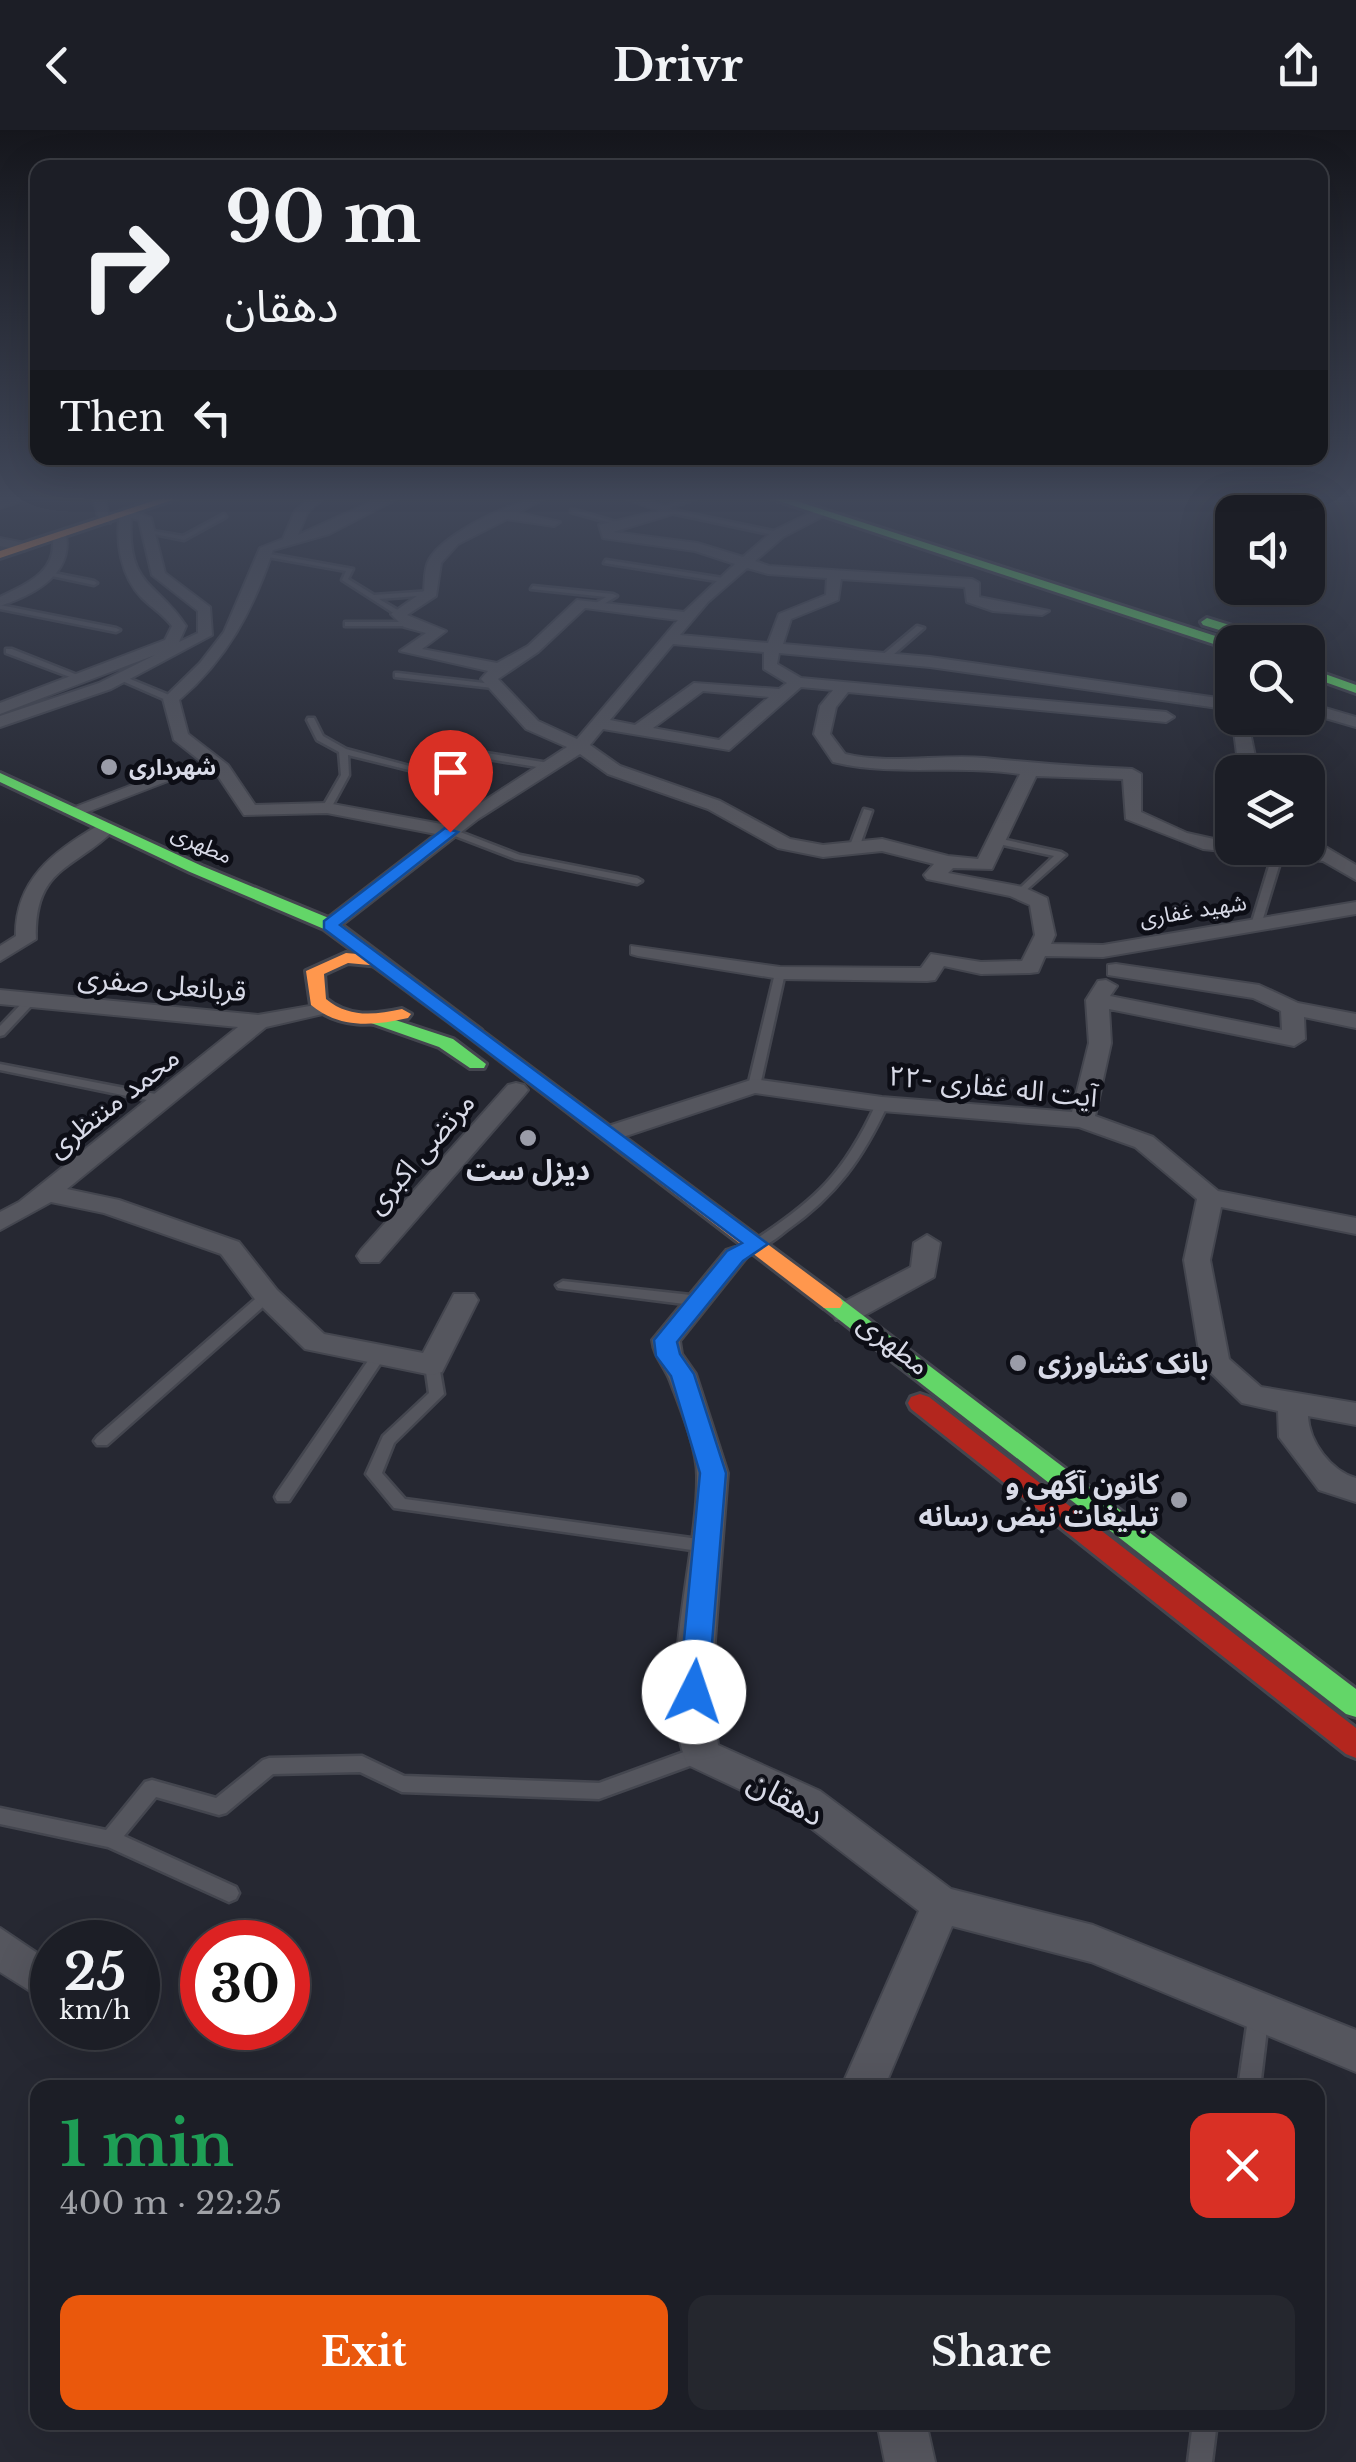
<!DOCTYPE html>
<html lang="en">
<head>
<meta charset="utf-8">
<style>
  :root { --surface:#1c1e26; --page:#25272e; --text:#f1f3f6; --muted:#a0a2a7; --line:#3a3c43; --accent:#ea580c }
  body { margin:0; font-family:"Libre Baskerville","Noto Sans Arabic",serif; background:var(--page); color:var(--text); height:100vh; display:flex; flex-direction:column; font-size:38px; white-space:nowrap }
  * { box-sizing:border-box; margin:0 }
  p { font-size:32px; color:var(--muted) }
  .icon { flex:none; width:55px; height:55px; fill:none; stroke:currentColor; stroke-width:2; stroke-linecap:round; stroke-linejoin:round }
  .map { position:relative; flex:1; overflow:hidden }
  .side { position:absolute; left:30px; top:1950px; width:1295px; height:350px; display:flex; flex-direction:column; background:var(--surface); border-radius:20px; box-shadow:0 10px 40px #0002,0 0 0 2px var(--line) }
  .side>* { flex:none }
  .guide { position:absolute; left:30px; top:30px; width:1298px; height:305px; border-radius:20px; box-shadow:0 10px 40px #0002,0 0 0 2px var(--line); background:#1c1e26; color:var(--text); overflow:hidden }
  .fabs { position:absolute; left:1215px; top:365px; display:grid; gap:20px }
  .fabs a { display:grid; place-items:center; width:110px; height:110px; border-radius:20px; background:var(--surface); box-shadow:0 10px 40px #0002,0 0 0 2px var(--line); font-size:50px }
  .speed { position:absolute; left:30px; top:1790px; display:flex; gap:20px; font-size:50px; font-weight:700; text-align:center }
  .speed>* { display:grid; place-content:center; width:130px; height:130px; border-radius:50%; background:var(--surface); box-shadow:0 10px 40px #0002,0 0 0 2px var(--line); line-height:1 }
  .speed small { font-size:25px; font-weight:400 }
  .speed .limit { border:15px solid #d22; background:#fff; color:#111 }
  .pin { position:absolute; display:grid; place-items:center; width:85px; height:85px; color:#fff; margin:-102px -42px; border-radius:50% 50% 50% 0; rotate:-45deg; box-shadow:0 0 10px #0007 }
  .pin .icon { rotate:45deg }
  .me { position:absolute; width:110px; margin:-55px; rotate:4deg; stroke-linejoin:round; filter:drop-shadow(0 0 8px #0008) }
  .turn { display:flex; align-items:center; gap:35px; height:210px; padding:0 30px; font-size:45px }
  .turn .icon { width:130px; height:130px; stroke-width:2.5 }
  .turn b { display:block; font-size:70px; line-height:85px }
  .then { display:flex; align-items:center; height:95px; padding:0 30px; background:#0003; gap:20px; font-size:38px }
  .round { display:grid; place-items:center; flex:none; width:105px; height:105px; border-radius:20px; background:var(--page) }
  .overview { display:flex; align-items:center; justify-content:space-between; height:170px; padding:0 30px }
  h1 { font-size:60px; font-weight:800; line-height:75px; color:#1e9e55 }
  .action { display:flex; gap:20px; margin-top:auto; padding:20px 30px }
  .action a { flex:1; height:115px; border-radius:20px; background:var(--accent); color:#fff; font-size:40px; font-weight:800; line-height:115px; text-align:center }
  .action a+a { background:var(--page); color:var(--text) }
  header { display:flex; justify-content:space-between; align-items:center; height:130px; padding:0 30px; background:var(--surface); font-size:45px; font-weight:800 }
  .map>svg:first-child { display:block }
  .lines { fill:none; stroke-linecap:round; stroke-linejoin:round }
  .lane-casing { stroke:#44464f; stroke-width:5 }
  .street-casing { stroke:#44464f; stroke-width:4 }
  .fast-casing { stroke:#44464f; stroke-width:6 }
  .slow-casing { stroke:#44464f; stroke-width:6 }
  .jam-casing { stroke:#44464f; stroke-width:6 }
  .lane { fill:#55565e; fill-rule:evenodd }
  .street { fill:#55565e; fill-rule:evenodd }
  .fast { fill:#63d668; fill-rule:evenodd }
  .slow { fill:#ff974d; fill-rule:evenodd }
  .jam { fill:#b3261e; fill-rule:evenodd }
  .route { fill:#1a73e8; stroke:#114b97; stroke-width:2.5 }
  .poi-dot { fill:#9a9ca8; stroke:#0d0e16; stroke-width:4 }
  .labels { text-anchor:middle; stroke-width:10; stroke-linejoin:round; paint-order:stroke }
  .far-poi-label { font-size:22px; font-weight:bold; fill:#d8dae7; stroke:#0d0e16; text-anchor:start }
  .far-street-label { font-size:22px; fill:#d8dae7; stroke:#0d0e16 }
  .street-label { font-size:28px; fill:#d8dae7; stroke:#0d0e16 }
  .poi-label { font-size:28px; font-weight:bold; fill:#d8dae7; stroke:#0d0e16 }
  .near-street-label { font-size:32px; fill:#d8dae7; stroke:#0d0e16 }
</style>
</head>
<body>
<header><svg class="icon" aria-label="back" viewBox="0 0 24 24"><path d="M15 5l-7 7 7 7"/></svg>Drivr<svg class="icon" aria-label="share" viewBox="0 0 24 24"><path d="M12 15V3M7 8l5-5 5 5M5 13v7h14v-7"/></svg></header>
<div class="map">
<svg width="1356" height="2332" viewBox="0 0 1356 2332">
  <rect width="100%" height="100%" fill="#262832"/>
  <g class="lines">
    <defs>
      <g id="lane">
        <path d="M687,368H698L666,379L661,378Z"/>
        <path d="M571,380H575L623,394L618,395L571,382Z"/>
        <path d="M673,380L778,402L781,404L778,406L671,383Z"/>
        <path d="M224,384L226,387L184,410L144,402L147,400L183,406Z"/>
        <path d="M264,423L353,439L348,449L374,465L431,461L435,463L431,465L379,469L401,482L402,484L398,486L342,450L346,441L262,426Z"/>
        <path d="M606,430L723,448L726,450L723,452L604,433Z"/>
        <path d="M49,442L94,451L97,453L94,455L47,445Z"/>
        <path d="M533,456L613,464L617,466L599,477H596V473L606,467L531,459Z"/>
        <path d="M0,475L116,498L120,500L116,502L0,479Z"/>
        <path d="M348,492H409L413,494L409,496H345V492Z"/>
        <path d="M917,496L924,498L886,531H880V527Z"/>
        <path d="M6,519H12L85,548L78,550L6,523Z"/>
        <path d="M398,543L493,554L497,556L493,558L395,547V543Z"/>
        <path d="M123,546L174,567L175,569L168,571L120,550V546Z"/>
        <path d="M308,588H314L323,606L346,619L417,638L413,641L348,625L349,645L330,680H324L322,678L341,645L339,622L317,610L307,590Z"/>
        <path d="M436,615L549,633L553,636L549,639L433,620L432,618Z"/>
        <path d="M864,679L872,681L859,718L851,720L849,718Z"/>
        <path d="M450,698L520,725L637,748L642,751L637,754L515,729L447,703V699Z"/>
        <path d="M997,708L1061,722L1066,725L1022,764L1017,761L1019,759L1054,726L994,713V709Z"/>
        <path d="M1278,720L1283,723L1261,795L1256,798L1252,797L1251,795L1273,723Z"/>
        <path d="M780,840L785,843L760,956L754,960L748,956L775,843Z"/>
        <path d="M28,870L33,873L32,875L4,905L0,906V896L24,871Z"/>
        <path d="M0,934L166,966L172,970L166,974L0,940Z"/>
        <path d="M882,970L888,974C863,1028 836,1066 787,1100C777,1108 766,1118 753,1117L751,1114L753,1111C817,1069 844,1043 876,974Z"/>
        <path d="M563,1151L700,1166L707,1171L700,1176L558,1158L556,1155Z"/>
        <path d="M267,1161L274,1166L272,1169L107,1315H97L94,1311L97,1307L262,1163Z"/>
        <path d="M379,1220L386,1225L289,1371H277L275,1367L277,1363L374,1222Z"/>
        <path d="M432,1230L439,1235L444,1264L394,1313L382,1343L405,1369L706,1410L712,1412L714,1416L712,1420L706,1422L394,1378L366,1344L383,1306L429,1263L425,1235Z"/>
        <path d="M700,1616L706,1618L709,1624L706,1630L599,1669L402,1662L360,1642L273,1644L226,1683L219,1685L156,1667L124,1706L236,1757L239,1763L236,1769L229,1772L108,1717L0,1694V1678L106,1700L145,1652L152,1650L216,1668L263,1630L269,1628L362,1626L404,1646L599,1653Z"/>
        <path d="M1259,1872L1266,1875L1269,1882L1260,1958H1238L1249,1882L1252,1875Z"/>
        <path d="M1193,2292H1217L1212,2332H1188Z"/>
      </g>
      <g id="street">
        <path d="M93,368H105L110,393L99,390Z"/>
        <path d="M309,368H323L307,383L298,405L380,368H398L329,404L273,420C253,480 227,529 179,570L188,604L228,635L255,675L327,673L447,695L567,617L526,599L481,549L488,541L400,521L426,503L404,497L391,484L424,461C425,452 424,438 429,430C442,404 517,368 545,368L518,383L560,392L554,396L507,389L458,414L441,433L436,466L407,485L446,501L422,519L497,533L528,516L577,470L684,482L735,434L695,421L603,408L599,395L659,381L624,368H644L679,382L613,402L697,413L743,427L773,401L821,378L825,385L783,407L755,431L769,436L972,449L979,453V467L1049,481L1042,485L993,481L967,472L965,457L841,449L838,470L791,489L783,514L930,527L1232,570V580L930,537L779,523L777,534L801,548L1166,582L1174,587L1166,592L848,562L836,577L830,604L845,624C891,635 938,624 985,628C1034,633 1082,637 1132,639L1141,644V682L1187,703L1232,713V718L1305,719L1312,709L1356,735V750L1323,731L1203,719L1126,689L1123,649L1036,646L992,739L953,738L948,743L1023,757L1047,768L1055,805L1051,814L1103,815L1356,772V784L1103,827L1045,826L1038,842L1030,843L981,844L944,836L935,850L927,851L780,849L638,826L631,824V816L780,837L921,838L931,824L981,832L1022,831L1035,805L1030,775L1010,766L927,749L924,745L934,734L882,721L823,727L778,718L708,679L608,644L580,624L478,689L337,799H323V791L436,704L327,683L244,685L216,643L174,610L163,569L200,533L224,502L260,418L283,409L295,381ZM747,438L768,444L827,448L826,465L779,484L768,513L680,505L708,472ZM585,478L678,490L577,609L538,591L498,549L538,522ZM673,514L764,522V539L787,553L779,559L694,553L635,595L610,590ZM801,557L833,560L820,576L814,604L833,632C894,647 957,634 1020,644L978,729L948,726L882,709L823,715L790,709L720,671L620,636L590,615L603,599L729,620ZM703,561L769,567L719,610L653,598Z"/>
        <path d="M20,369L18,372L0,378V370Z"/>
        <path d="M126,379L151,388L165,443L210,477L212,505L111,559L0,597V586L99,553L155,525L0,584V573L165,510L172,496C163,484 152,478 142,468C121,447 115,411 120,383ZM131,388L139,390L152,445L198,481V503L179,512L186,496C157,451 127,458 131,388Z"/>
        <path d="M59,401L66,405C73,445 33,465 0,476V467C28,453 59,441 52,405Z"/>
        <path d="M0,408L29,414L31,417L24,421L0,416Z"/>
        <path d="M1232,523V547L1224,542V528Z"/>
        <path d="M1308,573L1356,587V597L1308,583Z"/>
        <path d="M1232,585L1247,588L1256,631L1263,642H1246L1238,632Z"/>
        <path d="M153,647L168,651L77,686L62,682Z"/>
        <path d="M99,695L115,699C74,740 34,737 36,809L0,831V816L16,806C15,750 54,721 99,695Z"/>
        <path d="M1116,834L1259,855L1298,873L1356,884V898L1304,887L1305,909L1294,916L1109,879L1111,913L1095,986L1153,1007L1218,1061L1356,1088V1104L1221,1077L1210,1130L1229,1229L1261,1257L1356,1273V1295L1308,1286C1309,1312 1331,1341 1356,1348V1372L1319,1360L1279,1307L1278,1281L1242,1273L1201,1233L1184,1130L1197,1069L1135,1017L1079,997L882,981L755,963L620,1008H602L599,1003L602,998L754,949L882,967L1072,982L1089,913L1086,870L1098,851L1106,850L1117,856L1110,866L1282,900L1281,881L1253,868L1108,845V835Z"/>
        <path d="M0,860L258,885L327,873V883L266,897L67,1059L119,1070L239,1112L277,1160L324,1204L423,1223L454,1164H474L478,1170L442,1242L432,1245L305,1219L257,1172L221,1124L104,1083L51,1072L0,1100V1082L19,1072L238,897L0,874Z"/>
        <path d="M516,953L524,955L528,960L524,965L379,1132H361L357,1126L361,1120L508,955Z"/>
        <path d="M927,1105L940,1113L934,1147L856,1190H836L832,1183L836,1176L911,1137L914,1113Z"/>
        <path d="M735,1117L748,1126L680,1211L682,1224L696,1244L728,1343L711,1562L718,1615L820,1661L951,1759L1093,1795L1356,1900V1942L1091,1832L952,1796L884,1958H841L919,1781L794,1685L688,1635C654,1564 698,1427 697,1346C697,1318 680,1278 670,1251C664,1235 654,1228 652,1210L726,1120Z"/>
        <path d="M0,1798L49,1831V1859L35,1864L0,1842Z"/>
        <path d="M877,2292H926L935,2332H885Z"/>
      </g>
      <g id="fast">
        <path d="M770,368H787L1234,512L1232,520Z"/>
        <path d="M1207,488L1274,509L1276,512H1259L1203,495L1201,492Z"/>
        <path d="M1308,538L1356,555V563L1308,546Z"/>
        <path d="M0,643L202,736L336,791L481,900L472,906L466,904L324,799L190,742L0,652Z"/>
        <path d="M377,884L453,909L486,934L484,938H470L439,917L371,893V885Z"/>
        <path d="M832,1166L840,1168L1356,1559V1587L1346,1584L824,1178L821,1173L824,1168Z"/>
      </g>
      <g id="slow">
        <path d="M162,368H178L0,428V421Z"/>
        <path d="M346,823L380,826L389,831L380,836L348,833L324,844L326,869C349,888 374,885 402,879L411,884L408,888C373,896 340,899 311,875L306,841Z"/>
        <path d="M472,894L840,1168L843,1173L840,1178H824L466,904V896Z"/>
      </g>
      <path id="jam" d="M920,1264L929,1267L1356,1598V1628L1346,1624L911,1279L908,1273L911,1267Z"/>
    </defs>
    <use href="#lane" class="lane-casing"/>
    <use href="#street" class="street-casing"/>
    <use href="#fast" class="fast-casing"/>
    <use href="#slow" class="slow-casing"/>
    <use href="#jam" class="jam-casing"/>
    <use href="#lane" class="lane"/>
    <use href="#street" class="street"/>
    <use href="#fast" class="fast"/>
    <use href="#slow" class="slow"/>
    <use href="#jam" class="jam"/>
  </g>
  <linearGradient id="sky" x2="0" y2="1"><stop stop-color="#15161c"/><stop offset="0.53" stop-color="#41485a"/><stop offset="1" stop-color="#41485a" stop-opacity="0"/></linearGradient>
  <rect width="1356" height="695" fill="url(#sky)"/>
  <path class="route" d="M445,698L458,702L340,795L768,1114L743,1131L677,1212L680,1224L694,1244L726,1343L708,1562L704,1571L694,1574L683,1571L679,1562L700,1343L671,1246L656,1226L654,1210L727,1121L742,1113L324,799V791Z"/>
  <g class="poi-dot">
    <circle cx="109" cy="637" r="10"/>
    <circle cx="528" cy="1008" r="10"/>
    <circle cx="1018" cy="1233" r="10"/>
    <circle cx="1179" cy="1370" r="10"/>
  </g>
  <g class="labels">
    <g class="far-poi-label">
      <text x="129" y="645">شهرداری</text>
    </g>
    <g class="far-street-label">
      <text transform="translate(202 714) rotate(24)" y="8">مطهری</text>
      <text transform="translate(1193 780) rotate(-9)" y="8">شهید غفاری</text>
    </g>
    <g class="street-label">
      <text transform="translate(162 854) rotate(5)" y="10">قربانعلی صفری</text>
      <text transform="translate(993 956) rotate(6)" y="10">۲۲- آیت اله غفاری</text>
      <text transform="translate(113 972) rotate(-38)" y="10">محمد منتظری</text>
      <text transform="translate(420 1023) rotate(-49)" y="10">مرتضی اکبری</text>
      <text transform="translate(894 1214) rotate(38)" y="10">مطهری</text>
    </g>
    <g class="poi-label">
      <text x="528" y="1050">دیزل ست</text>
      <text x="1038" y="1243" text-anchor="start">بانک کشاورزی</text>
      <text x="1159" y="1364" text-anchor="end">کانون آگهی و<tspan x="1159" dy="32">تبلیغات نبض رسانه</tspan></text>
    </g>
    <g class="near-street-label">
      <text transform="translate(786 1668) rotate(29)" y="11">دهقان</text>
    </g>
  </g>
</svg>
<div class="fabs">
<a><svg class="icon" aria-label="sound" viewBox="0 0 24 24"><path d="M4 9h4l5-4v14l-5-4H4zM17 9q2 3 0 6"/></svg></a>
<a><svg class="icon" aria-label="search" viewBox="0 0 24 24"><circle cx="10" cy="10" r="6"/><path d="M15 15l6 6"/></svg></a>
<a><svg class="icon" aria-label="layers" viewBox="0 0 24 24"><path d="M12 4l9 5-9 5-9-5zM3 14l9 5 9-5"/></svg></a>
</div>
<div class="speed"><div>25<small>km/h</small></div><div class="limit">30</div></div>
<div class="pin" style="left:450px;top:702px;background:#d93025"><svg class="icon" aria-label="arrive" viewBox="0 0 24 24"><path d="M6 21V4h12l-3 4 3 4H6"/></svg></div>
<svg class="me" style="left:694px;top:1562px" viewBox="-20 -20 40 40"><circle r="19" fill="#fff"/><path d="M0-13L10 11 0 6-10 11z" fill="#1a73e8"/></svg>
<div class="guide">
<div class="turn"><svg class="icon" aria-label="right" viewBox="0 0 24 24"><path d="M7 20v-9h11M14 6l5 5-5 5"/></svg><div><b>90 m</b>دهقان</div></div>
<div class="then">Then<svg class="icon" aria-label="left" viewBox="0 0 24 24"><path d="M17 20v-9H6M10 6l-5 5 5 5"/></svg></div>
</div>
<section class="side">
<div class="overview"><div><h1>1 min</h1><p>400 m · 22:25</p></div><a class="round" style="background:#d93025;color:#fff"><svg class="icon" aria-label="close" viewBox="0 0 24 24"><path d="M6 6l12 12M18 6L6 18"/></svg></a></div>
<div class="action"><a>Exit</a><a>Share</a></div>
</section>
</div>
</body>
</html>
